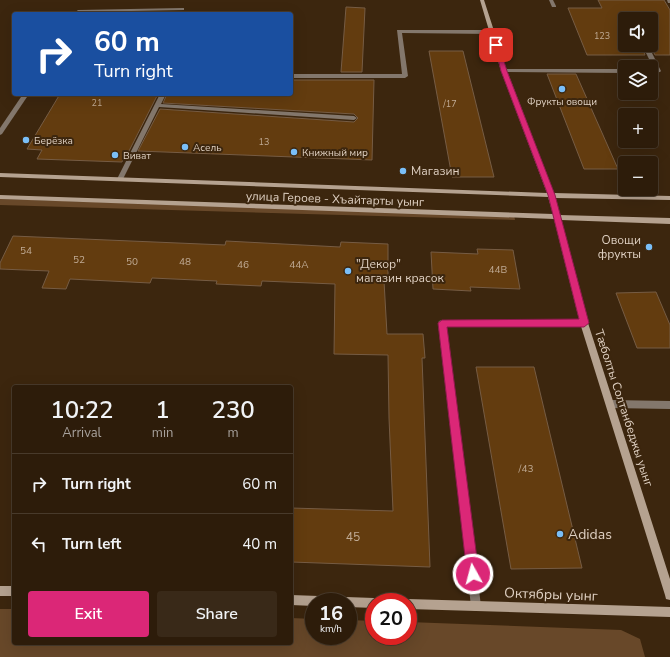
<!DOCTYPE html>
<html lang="en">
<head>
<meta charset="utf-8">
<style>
  :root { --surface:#2d1c0a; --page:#392918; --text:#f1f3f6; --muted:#a7a19c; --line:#483a2b; --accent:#db2777 }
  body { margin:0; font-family:"Nunito Sans",sans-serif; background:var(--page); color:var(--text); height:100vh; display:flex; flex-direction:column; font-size:15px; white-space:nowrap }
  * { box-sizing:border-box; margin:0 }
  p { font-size:13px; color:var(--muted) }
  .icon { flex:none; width:22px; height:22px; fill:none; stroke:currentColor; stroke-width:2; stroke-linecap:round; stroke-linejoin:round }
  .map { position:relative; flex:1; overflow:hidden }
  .details { position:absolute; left:12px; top:385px; width:281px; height:260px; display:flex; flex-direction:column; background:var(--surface); border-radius:4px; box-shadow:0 4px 16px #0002,0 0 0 1px var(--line) }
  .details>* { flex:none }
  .hud { position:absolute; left:12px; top:12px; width:281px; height:84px; border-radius:4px; box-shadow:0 4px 16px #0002,0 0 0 1px var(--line); background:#1a4fa0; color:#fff; overflow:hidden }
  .fabs { position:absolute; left:618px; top:12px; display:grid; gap:8px }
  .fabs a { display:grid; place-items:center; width:40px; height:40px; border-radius:4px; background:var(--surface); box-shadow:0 4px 16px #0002,0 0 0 1px var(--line); font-size:20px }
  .speed { position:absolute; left:305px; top:593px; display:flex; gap:8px; font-size:20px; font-weight:700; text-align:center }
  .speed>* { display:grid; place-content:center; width:52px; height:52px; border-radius:50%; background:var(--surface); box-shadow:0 4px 16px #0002,0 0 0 1px var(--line); line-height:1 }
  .speed small { font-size:10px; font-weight:400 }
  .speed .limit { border:6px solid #d22; background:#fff; color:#111 }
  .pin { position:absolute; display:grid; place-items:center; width:34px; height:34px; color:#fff; margin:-17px; border-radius:8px; box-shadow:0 2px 6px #0006 }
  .me { position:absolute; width:44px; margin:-22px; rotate:353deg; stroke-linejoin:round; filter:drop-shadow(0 0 3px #0008) }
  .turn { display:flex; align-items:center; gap:14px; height:84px; padding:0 16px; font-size:18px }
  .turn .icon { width:52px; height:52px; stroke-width:2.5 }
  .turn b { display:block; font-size:28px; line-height:34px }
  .eta { display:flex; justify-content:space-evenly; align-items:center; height:68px; text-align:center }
  .eta b { font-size:24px; font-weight:600; line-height:28px }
  .action { display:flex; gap:8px; margin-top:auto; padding:8px 16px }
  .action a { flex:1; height:46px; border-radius:4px; background:var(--accent); color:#fff; font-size:16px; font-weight:600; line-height:46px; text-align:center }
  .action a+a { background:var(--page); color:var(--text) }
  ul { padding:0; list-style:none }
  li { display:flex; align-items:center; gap:12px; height:60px; padding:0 16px; border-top:1px solid var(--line) }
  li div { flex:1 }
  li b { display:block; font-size:15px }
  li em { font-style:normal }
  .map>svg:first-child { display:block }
  .green { fill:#684829 }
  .building { fill:#633c0f; stroke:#765c44 }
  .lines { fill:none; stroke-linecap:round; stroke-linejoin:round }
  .lane { fill:#83776c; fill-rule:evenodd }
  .secondary { fill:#b5a290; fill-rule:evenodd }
  .route { fill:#db2777; stroke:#8e194d }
  .poi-dot { fill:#7abff8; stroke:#3c260e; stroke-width:1.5 }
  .labels { text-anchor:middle; stroke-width:4; stroke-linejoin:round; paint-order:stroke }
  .far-number-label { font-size:9px; fill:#c0ab95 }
  .far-poi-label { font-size:10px; fill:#dfd0c2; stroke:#3c260e; text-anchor:start }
  .number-label { font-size:10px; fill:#c0ab95 }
  .poi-label { font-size:12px; fill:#dfd0c2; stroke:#3c260e; text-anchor:start }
  .street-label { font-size:12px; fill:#dfd0c2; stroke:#3c260e }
  .near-number-label { font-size:12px; fill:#c0ab95 }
  .near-poi-label { font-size:14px; fill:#dfd0c2; stroke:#3c260e; text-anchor:start }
  .near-street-label { font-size:14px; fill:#dfd0c2; stroke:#3c260e }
</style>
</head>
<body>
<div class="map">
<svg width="670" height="657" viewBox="0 0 670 657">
  <rect width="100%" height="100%" fill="#3c260e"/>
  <g class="green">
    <path d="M0,199L514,215L515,220L0,205Z"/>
    <path d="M0,609H14V643H291V618L314,619V636H348V620L374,621V636H408V622L621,630L640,639L645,657H0Z"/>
  </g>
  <g class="building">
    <path d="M598,0H664L670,10V55H655L650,45H651V19H625V45H641L645,55H587L568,8H602Z"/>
    <path d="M346,7L365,8L362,72H341Z"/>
    <path d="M429,51H463L494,177H452Z"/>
    <path d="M547,74H576L618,169H584Z"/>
    <path d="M291,80H374L372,160L138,151L160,109L354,122L358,118L354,114L163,103L167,94H291Z"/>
    <path d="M60,94H158L129,151H126L122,162L37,159L42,150L27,149Z"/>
    <path d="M13,236L225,245L226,241L340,247L341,242L388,244V281H384L387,334H423L425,358H422L430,567L291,562V508L393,511L389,418L388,355L334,354L335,284L262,281L261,286L216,284L217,281L152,278L150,283L70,279L66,289L42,288L49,271L0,269V263Z"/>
    <path d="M477,249L513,250L520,289L470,287L471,291L433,289L431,252L478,254Z"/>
    <path d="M656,292L670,325V348H637L616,293Z"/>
    <path d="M476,367H534L582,568L511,569Z"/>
  </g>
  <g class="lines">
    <g class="lane">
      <path d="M549,0H553L556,6V7H552Z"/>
      <path d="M667,0H670V3H668Z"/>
      <path d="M182,8H184V10L79,12L78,14H73L78,10Z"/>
      <path d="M397,30H492L495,32L492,34L402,33L408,76L405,78H291V74H402Z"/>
      <path d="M642,45H648L661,71L660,72L651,73V69H654Z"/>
      <path d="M504,69H625V73L502,72L501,71Z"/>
      <path d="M23,94H29L2,134L0,135V128Z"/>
      <path d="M160,94H166L161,104L354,116L357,118L354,120L159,107L122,181H118L117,179Z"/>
      <path d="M442,320H584L587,321L588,323L587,325L584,326H446L481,606L480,610L476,611L472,610L471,606L438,323L439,321Z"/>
      <path d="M610,400L670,401V409L610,408L607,407L606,404L607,401Z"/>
    </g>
    <g class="secondary">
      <path d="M480,0H484L507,71L554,193L670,196V200L555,198L559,215L670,218V224L561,220L588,323L670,579V600L666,599L665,595L580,323L554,219L0,199V195L553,214L548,197L0,177V173L547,193L501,71Z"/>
      <rect x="0" y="586" width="14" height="10"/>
      <path d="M291,595L374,598L378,599L379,602H374V608L348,607V602H314V606L291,605Z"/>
      <path d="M408,599L670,607V617L408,609V602H403Z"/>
    </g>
  </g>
  <path class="route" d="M494,43L499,45L507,71L555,195L589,323L584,327H447L479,574L477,578L473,580L468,578L467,574L438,323L442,320L579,319L548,195L501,71Z"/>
  <g class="poi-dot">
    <circle cx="562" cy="89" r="4"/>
    <circle cx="26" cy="140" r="4"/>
    <circle cx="185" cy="147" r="4"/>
    <circle cx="294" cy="152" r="4"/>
    <circle cx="115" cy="155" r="4"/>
    <circle cx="403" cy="171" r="4"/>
    <circle cx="649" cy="247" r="4"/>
    <circle cx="348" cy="271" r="4"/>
    <circle cx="560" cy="534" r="4"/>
  </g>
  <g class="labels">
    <g class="far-number-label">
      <text x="602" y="39">123</text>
      <text x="97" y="106">21</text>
      <text x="450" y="107">/17</text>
      <text x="264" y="145">13</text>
    </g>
    <g class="far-poi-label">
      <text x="562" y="105" text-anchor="middle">Фрукты овощи</text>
      <text x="34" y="144">Берёзка</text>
      <text x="193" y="151">Асель</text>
      <text x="302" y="156">Книжный мир</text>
      <text x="123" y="159">Виват</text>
    </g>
    <g class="number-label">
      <text x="26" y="254">54</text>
      <text x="79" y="263">52</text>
      <text x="132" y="265">50</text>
      <text x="185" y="265">48</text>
      <text x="243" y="268">46</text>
      <text x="299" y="268">44А</text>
      <text x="498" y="273">44В</text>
      <text x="526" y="472">/43</text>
    </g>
    <g class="poi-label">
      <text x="411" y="175">Магазин</text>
      <text x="641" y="244" text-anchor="end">Овощи<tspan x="641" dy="14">фрукты</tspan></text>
      <text x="356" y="268">"Декор"<tspan x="356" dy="14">магазин красок</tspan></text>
    </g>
    <g class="street-label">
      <text transform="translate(335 199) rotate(2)" y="4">улица Героев - Хъайтарты уынг</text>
      <text transform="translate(624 408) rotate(72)" y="4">Тæболты Солтанбеджы уынг</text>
    </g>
    <g class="near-number-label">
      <text x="353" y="541">45</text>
    </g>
    <g class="near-poi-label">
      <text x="568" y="539">Adidas</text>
    </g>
    <g class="near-street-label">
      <text transform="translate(551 594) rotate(2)" y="5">Октябры уынг</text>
    </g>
  </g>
</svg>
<div class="fabs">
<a><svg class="icon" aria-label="sound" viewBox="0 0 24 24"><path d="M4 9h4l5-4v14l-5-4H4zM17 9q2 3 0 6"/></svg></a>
<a><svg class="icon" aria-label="layers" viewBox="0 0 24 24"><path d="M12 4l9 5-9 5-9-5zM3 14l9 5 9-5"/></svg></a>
<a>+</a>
<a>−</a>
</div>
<div class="speed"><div>16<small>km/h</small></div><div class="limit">20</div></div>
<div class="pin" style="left:496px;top:45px;background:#d93025"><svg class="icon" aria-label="arrive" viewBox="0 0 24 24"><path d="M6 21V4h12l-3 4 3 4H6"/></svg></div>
<svg class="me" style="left:473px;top:574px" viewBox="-20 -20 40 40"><circle r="17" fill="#db2777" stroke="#fff" stroke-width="3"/><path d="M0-11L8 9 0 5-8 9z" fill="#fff"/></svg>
<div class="hud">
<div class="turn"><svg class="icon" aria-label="right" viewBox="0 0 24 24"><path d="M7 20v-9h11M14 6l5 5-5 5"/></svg><div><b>60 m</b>Turn right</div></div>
</div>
<section class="details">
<div class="eta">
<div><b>10:22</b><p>Arrival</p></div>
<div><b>1</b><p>min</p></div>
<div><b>230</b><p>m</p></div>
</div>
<ul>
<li><svg class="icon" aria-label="right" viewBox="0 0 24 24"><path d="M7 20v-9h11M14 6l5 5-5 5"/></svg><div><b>Turn right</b></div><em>60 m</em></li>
<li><svg class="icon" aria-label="left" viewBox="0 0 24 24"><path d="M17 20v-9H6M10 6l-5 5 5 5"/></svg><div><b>Turn left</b></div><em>40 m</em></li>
</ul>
<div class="action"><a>Exit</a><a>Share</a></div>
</section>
</div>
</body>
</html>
